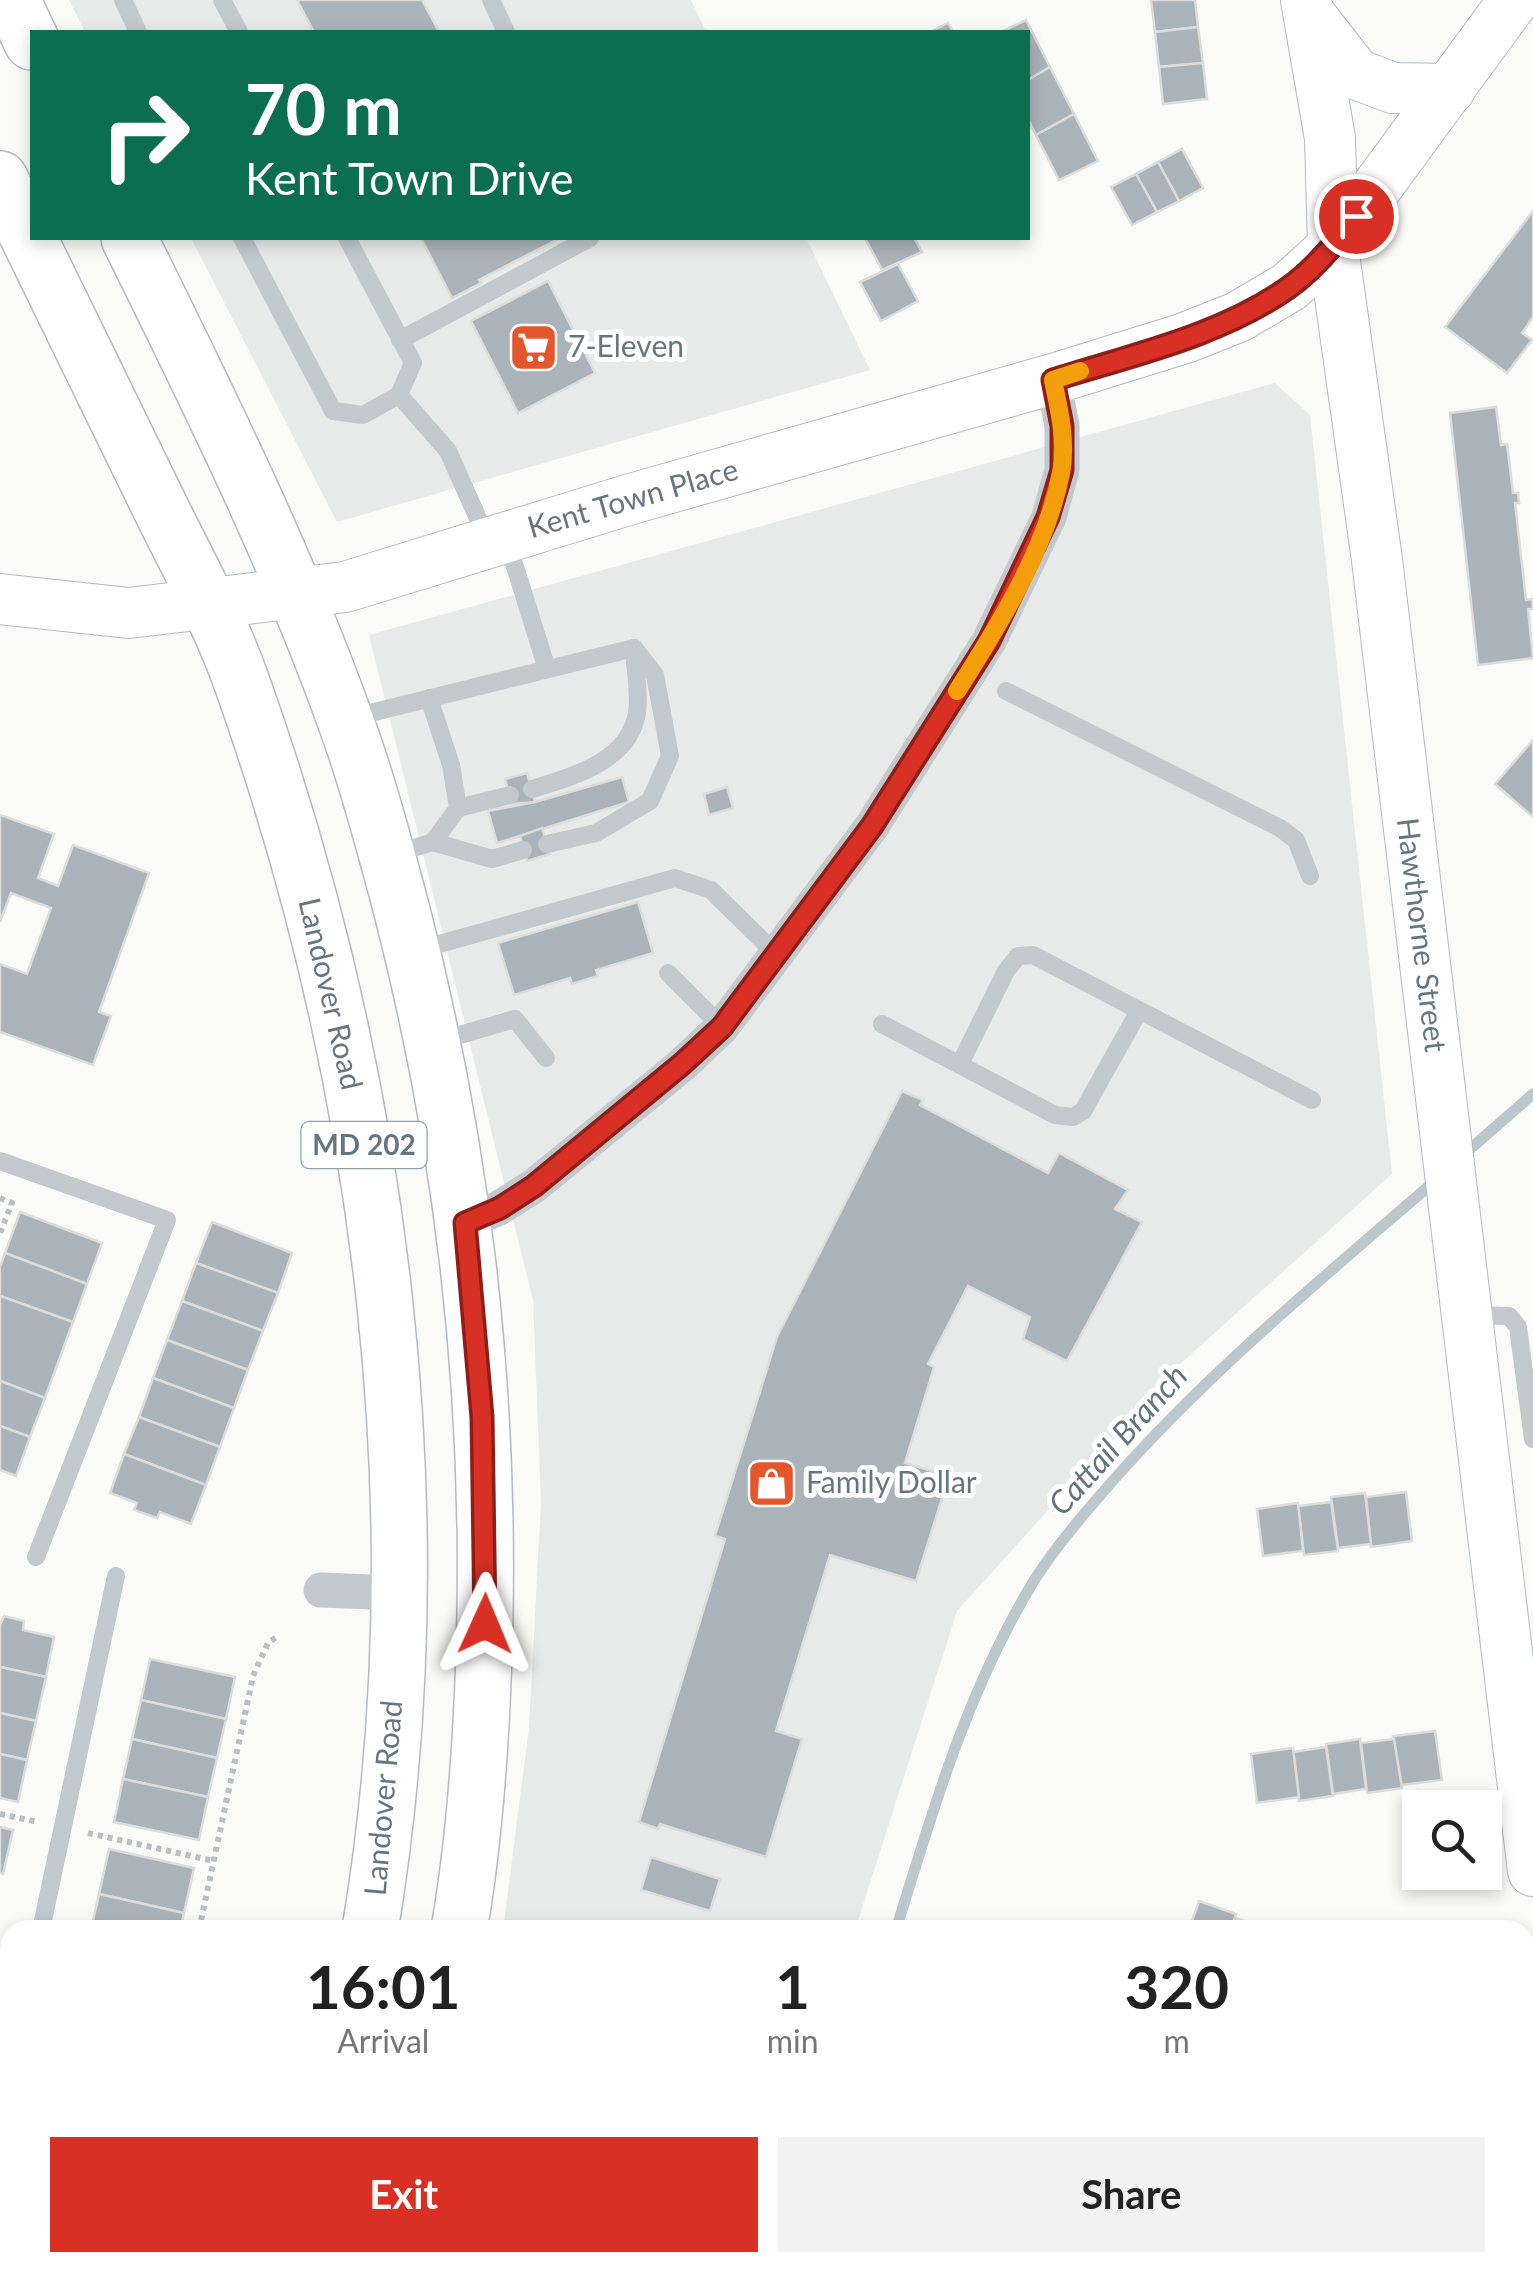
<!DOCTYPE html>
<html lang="en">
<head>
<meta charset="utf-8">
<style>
  :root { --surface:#fff; --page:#f2f2f2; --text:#222; --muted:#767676; --accent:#d93025 }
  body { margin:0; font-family:Lato,sans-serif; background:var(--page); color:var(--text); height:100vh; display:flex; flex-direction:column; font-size:38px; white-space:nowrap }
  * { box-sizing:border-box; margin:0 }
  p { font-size:32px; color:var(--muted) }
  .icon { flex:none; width:55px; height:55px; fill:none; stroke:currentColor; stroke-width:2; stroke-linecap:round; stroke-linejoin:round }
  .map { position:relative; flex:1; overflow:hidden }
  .panel { position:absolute; left:0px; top:1920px; width:1535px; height:352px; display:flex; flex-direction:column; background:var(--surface); border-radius:30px 30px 0 0; box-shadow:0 5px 15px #0003 }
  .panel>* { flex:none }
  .banner { position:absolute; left:30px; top:30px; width:1000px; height:210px; border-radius:0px; box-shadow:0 5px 15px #0003; background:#0b6e4f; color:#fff; overflow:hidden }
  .tools { position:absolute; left:1402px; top:1790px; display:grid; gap:20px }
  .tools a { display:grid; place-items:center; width:100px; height:100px; border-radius:0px; background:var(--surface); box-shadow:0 5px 15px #0003; font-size:50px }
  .pin { position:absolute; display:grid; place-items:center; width:85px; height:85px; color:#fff; margin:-42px; border:5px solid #fff; border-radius:50%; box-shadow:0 2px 10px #0007 }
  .me { position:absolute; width:110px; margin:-55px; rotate:1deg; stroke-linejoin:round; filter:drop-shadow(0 0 8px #0008) }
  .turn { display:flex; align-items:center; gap:35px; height:210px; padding:0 50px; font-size:45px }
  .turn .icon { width:130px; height:130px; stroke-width:2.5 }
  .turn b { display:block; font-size:70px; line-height:85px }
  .eta { display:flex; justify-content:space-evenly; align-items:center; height:170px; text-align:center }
  .eta b { font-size:60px; font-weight:700; line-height:70px }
  .cta { display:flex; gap:20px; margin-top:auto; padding:20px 50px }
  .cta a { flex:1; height:115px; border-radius:0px; background:var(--accent); color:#fff; font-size:40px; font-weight:700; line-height:115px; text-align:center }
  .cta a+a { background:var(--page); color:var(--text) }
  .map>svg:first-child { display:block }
  .built { fill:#e8e9e9 }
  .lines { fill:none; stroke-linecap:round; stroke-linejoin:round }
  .stream { stroke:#bbc7cb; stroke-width:11 }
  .building { fill:#aab3b9; stroke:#dcdcda; stroke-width:2.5 }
  .secondary-casing { stroke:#b3babf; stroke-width:52 }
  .primary-casing { stroke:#b5babe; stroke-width:58 }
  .path { stroke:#bbbfc2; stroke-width:6; stroke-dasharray:5 5; stroke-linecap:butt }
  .lane { stroke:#c3c8cc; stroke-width:18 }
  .street { stroke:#c3c8cc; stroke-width:35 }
  .secondary { stroke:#fff; stroke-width:50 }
  .primary { stroke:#fff; stroke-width:55 }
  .route-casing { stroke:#8d1f18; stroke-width:25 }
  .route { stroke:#d93025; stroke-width:18 }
  .slow { stroke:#f59e0b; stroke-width:18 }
  .labels { text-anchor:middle; stroke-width:10; stroke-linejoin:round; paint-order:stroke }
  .shield { fill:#fff; stroke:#939fa8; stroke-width:2.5 }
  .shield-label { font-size:28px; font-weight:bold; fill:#657683 }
  .poi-label { font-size:30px; fill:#657683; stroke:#fff; text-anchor:start }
  .street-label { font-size:30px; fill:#657683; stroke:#fff }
  .water-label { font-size:32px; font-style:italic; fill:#60757c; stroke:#fff }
</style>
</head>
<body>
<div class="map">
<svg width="1533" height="2272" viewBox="0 0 1533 2272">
  <rect width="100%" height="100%" fill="#fafaf8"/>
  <g class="built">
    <path d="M69,0H691L706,32H85Z"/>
    <path d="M191,238H806L870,370L337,522Z"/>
    <path d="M1275,383L1310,415L1392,1174L1180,1364L957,1611L855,1930H503L529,1728L541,1502L533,1300L369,635Z"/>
  </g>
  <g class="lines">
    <g class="stream">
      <path d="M1461,1157L1533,1094"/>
      <path d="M896,1930C933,1809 968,1688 1035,1579C1056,1546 1084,1514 1110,1484C1208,1372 1324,1277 1436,1180"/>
    </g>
  </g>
  <g class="building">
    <path d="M297,0H422L439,32H314Z"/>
    <path d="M1151,0H1195L1198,27L1155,32Z"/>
    <path d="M1026,20L1050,67L1028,80V32H1001Z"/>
    <path d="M948,23L953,32H930Z"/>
    <path d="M1198,27L1203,63L1159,67L1155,32Z"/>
    <path d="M1203,63L1207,99L1163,104L1159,67Z"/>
    <path d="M1050,67L1074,114L1036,135L1028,119V80Z"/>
    <path d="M1074,114L1098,161L1059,180L1036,135Z"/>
    <path d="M1182,149L1203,188L1179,201L1158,162Z"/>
    <path d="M1158,162L1179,201L1157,212L1136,174Z"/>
    <path d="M1136,174L1157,212L1132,225L1111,187Z"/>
    <path d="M1533,211V317L1522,333L1532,340L1507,373L1445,327Z"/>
    <path d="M421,238H560L479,280L481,283L452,298Z"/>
    <path d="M865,238H914L922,252L882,270Z"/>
    <path d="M898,264L918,301L881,321L860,282Z"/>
    <path d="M548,281L595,373L518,413L471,321Z"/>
    <path d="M1496,407L1501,445L1507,444L1513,493H1518L1519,503H1515L1526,600L1532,599L1533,609H1528L1533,658L1478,665L1450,413Z"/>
    <path d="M1533,740V817L1495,784Z"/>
    <path d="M527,773L535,802L512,804L505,779Z"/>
    <path d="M622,777L629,802L497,843L488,811L535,802Z"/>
    <path d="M727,787L733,808L709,815L704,794Z"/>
    <path d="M0,815L54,834L38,878L58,886L73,845L149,873L99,1012L111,1016L93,1065L0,1032V964L27,974L51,908L11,893L0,922Z"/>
    <path d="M542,828L550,854L527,861L520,836Z"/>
    <path d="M638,902L653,953L596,970L598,976L572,984L570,978L514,995L498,943Z"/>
    <path d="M902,1091L923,1100L920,1105L1048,1173L1059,1153L1128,1190L1115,1209L1142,1222L1067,1361L1023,1339L1030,1317L968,1286L928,1364L934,1367L905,1463L949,1476L916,1581L830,1555L776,1731L802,1739L766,1857L660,1824L658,1829L639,1822L725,1539L715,1536L777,1337Z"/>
    <path d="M20,1212L102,1243L87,1284L5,1253Z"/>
    <path d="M212,1222L292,1253L278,1293L196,1263Z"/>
    <path d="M5,1253L87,1284L73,1322L0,1296V1267Z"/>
    <path d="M196,1263L278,1293L263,1331L182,1301Z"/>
    <path d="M0,1296L73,1322L45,1398L0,1381Z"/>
    <path d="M182,1301L263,1331L248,1370L167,1340Z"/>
    <path d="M167,1340L248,1370L234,1408L153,1378Z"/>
    <path d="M153,1378L234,1408L220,1447L139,1417Z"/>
    <path d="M0,1381L45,1398L30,1437L0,1426Z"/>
    <path d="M139,1417L220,1447L206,1485L124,1454Z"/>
    <path d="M0,1426L30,1437L16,1476L0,1470Z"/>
    <path d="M124,1454L206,1485L191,1524L160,1512L157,1518L134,1510L137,1503L110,1493Z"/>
    <path d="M1406,1492L1412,1541L1371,1547L1366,1497Z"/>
    <path d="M1365,1493L1371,1544L1338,1548L1331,1497Z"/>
    <path d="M1331,1502L1338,1551L1304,1555L1298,1506Z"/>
    <path d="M1298,1503L1303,1551L1263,1556L1257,1509Z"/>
    <path d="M4,1616L24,1621L23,1630L54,1637L46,1677L0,1667V1625Z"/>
    <path d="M150,1659L235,1677L226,1719L141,1700Z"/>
    <path d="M0,1667L46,1677L36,1721L0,1713Z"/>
    <path d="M141,1700L226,1719L217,1758L132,1739Z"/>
    <path d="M0,1713L36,1721L27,1760L0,1754Z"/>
    <path d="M1435,1731L1442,1780L1401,1785L1393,1736Z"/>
    <path d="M132,1739L217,1758L208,1797L123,1779Z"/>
    <path d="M1360,1739L1366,1789L1333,1794L1326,1744Z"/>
    <path d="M1394,1739L1402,1788L1367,1793L1361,1743Z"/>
    <path d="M1326,1747L1333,1796L1299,1801L1293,1752Z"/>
    <path d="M1293,1748L1299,1797L1257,1803L1251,1754Z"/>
    <path d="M0,1754L27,1760L18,1802L0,1798Z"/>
    <path d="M123,1779L208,1797L199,1840L114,1822Z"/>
    <path d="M0,1827L13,1830L3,1874L0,1873Z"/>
    <path d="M109,1849L194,1868L184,1913L99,1894Z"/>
    <path d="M651,1857L720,1879L710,1911L641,1890Z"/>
    <path d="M99,1894L184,1913L180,1930H91Z"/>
    <path d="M1199,1901L1236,1914L1231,1930H1189Z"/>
    <path d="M1235,1918L1266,1928V1930H1231Z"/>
    <path d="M0,2178L10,2182V2219L0,2215Z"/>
    <path d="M0,2215L10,2219V2254L0,2251Z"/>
    <path d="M0,2251L10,2254V2262L42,2266L40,2272H0Z"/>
    <path d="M1168,2262H1202L1199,2272L1185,2268L1184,2272H1165Z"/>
    <path d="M1202,2262H1246L1243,2272H1199Z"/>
    <path d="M1274,2262H1319L1316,2272H1272Z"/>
    <path d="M1319,2262H1322L1352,2271L1316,2272Z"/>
  </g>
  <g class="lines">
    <defs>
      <g id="secondary">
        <path d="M1306,0L1330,138L1333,247L1377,560L1533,1871"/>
        <path d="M1311,16L1356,74L1393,88L1450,89"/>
        <path d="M0,599L129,613L345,587L631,499L1053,379L1185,338L1238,317L1289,287L1333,247L1514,0"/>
        <path d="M651,2262L663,2272"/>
        <path d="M749,2262L783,2272"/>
      </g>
      <g id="primary">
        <path d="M12,0L32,42"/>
        <path d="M0,179C54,289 108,399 161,509C189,566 221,623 242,683C382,1077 439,1516 370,1930"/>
        <path d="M129,238C211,404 293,569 354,745C373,801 388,858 403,915C462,1147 489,1375 485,1614C483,1719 477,1826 459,1930"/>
        <path d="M302,2272L304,2262"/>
        <path d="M390,2272L392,2262"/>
      </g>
    </defs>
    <use href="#secondary" class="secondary-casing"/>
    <use href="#primary" class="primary-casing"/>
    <g class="path">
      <path d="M0,1198L12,1203L0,1233"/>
      <path d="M0,1814L38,1822"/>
      <path d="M88,1833L214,1861"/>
      <path d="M199,1930L253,1676L268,1643L279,1635"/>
      <path d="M0,2166L10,2167"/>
      <path d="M62,2272L65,2262"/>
    </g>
    <g class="lane">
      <path d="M123,0L138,32"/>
      <path d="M222,0L239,32"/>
      <path d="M491,0L506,32"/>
      <path d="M242,238L333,411L363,415L399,395L413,363L347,238"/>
      <path d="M400,340L590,238"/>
      <path d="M399,395L448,451L488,541"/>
      <path d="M507,541L547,669"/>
      <path d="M1006,691L1280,828L1296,840L1310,876"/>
      <path d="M429,698L451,765L458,808L433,842"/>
      <path d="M350,718L634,648"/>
      <path d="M532,789C571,777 629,762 637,713C640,694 635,669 634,649"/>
      <path d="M458,808L510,795"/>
      <path d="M547,844L596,833L650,801L670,756L655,675L634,648"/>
      <path d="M394,854L433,842L492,859L523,850"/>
      <path d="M418,950L675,878L711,890L775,953"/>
      <path d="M668,973L722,1027"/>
      <path d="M882,1024L1055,1115L1073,1117L1083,1111L1139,1011"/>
      <path d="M439,1041L515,1019L546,1058"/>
      <path d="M960,1064L1006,971L1018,956L1033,955L1312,1100"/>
      <path d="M0,1161L167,1220L36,1557"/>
      <path d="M1472,1315L1509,1316L1518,1327L1533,1439"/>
      <path d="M41,1930L116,1576"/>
      <path d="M4,2103L10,2075"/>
      <path d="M509,2272L511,2262"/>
    </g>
    <g class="street">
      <path d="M465,1223L499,1208L534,1186L682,1065L722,1027L872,826L989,641L1049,517L1062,470V426L1053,379"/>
      <path d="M321,1590L397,1593"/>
      <path d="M0,2102L10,2104"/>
    </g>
    <use href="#secondary" class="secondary"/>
    <use href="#primary" class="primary"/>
  </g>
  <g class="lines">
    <defs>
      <path id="route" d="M485,1624L482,1417L465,1223L500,1208L534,1186L682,1064L722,1027L872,826L989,641L1048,517L1062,470V426L1053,380C1132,355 1220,336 1288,288C1315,269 1337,242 1356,216"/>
    </defs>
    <use href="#route" class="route-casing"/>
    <use href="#route" class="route"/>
    <path class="slow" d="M957,691C999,625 1046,550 1061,473C1067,442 1059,409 1053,380L1080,371"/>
  </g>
  <defs>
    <symbol id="supermarket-square" viewBox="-11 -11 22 22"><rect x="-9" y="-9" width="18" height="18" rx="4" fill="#e4572e" stroke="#fff"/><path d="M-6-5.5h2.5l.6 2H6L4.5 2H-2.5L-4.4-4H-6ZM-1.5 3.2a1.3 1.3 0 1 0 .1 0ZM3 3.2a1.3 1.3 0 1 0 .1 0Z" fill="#fff"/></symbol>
    <symbol id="shop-square" viewBox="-11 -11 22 22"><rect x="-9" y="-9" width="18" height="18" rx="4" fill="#e4572e" stroke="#fff"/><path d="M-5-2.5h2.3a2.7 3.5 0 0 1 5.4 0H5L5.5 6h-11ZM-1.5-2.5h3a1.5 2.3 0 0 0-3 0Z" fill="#fff"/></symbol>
  </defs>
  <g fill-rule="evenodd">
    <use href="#supermarket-square" x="506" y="320" width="55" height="55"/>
    <use href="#shop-square" x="744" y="1456" width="55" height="55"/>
  </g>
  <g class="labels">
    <rect class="shield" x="301.5" y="1122" width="125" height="46" rx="8"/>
    <g class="shield-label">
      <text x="364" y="1155">MD 202</text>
    </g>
    <g class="poi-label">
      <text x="568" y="357">7-Eleven</text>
      <text x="806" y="1493">Family Dollar</text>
    </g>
    <g class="street-label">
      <text transform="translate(633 499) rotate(-16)" y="10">Kent Town Place</text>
      <text transform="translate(1421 935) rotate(83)" y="10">Hawthorne Street</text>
      <text transform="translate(330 994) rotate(77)" y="10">Landover Road</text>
      <text transform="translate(384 1798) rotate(-85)" y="10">Landover Road</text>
    </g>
    <g class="water-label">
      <text transform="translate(1118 1440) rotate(-48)" y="11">Cattail Branch</text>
    </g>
  </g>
</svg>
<div class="tools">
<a><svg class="icon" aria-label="search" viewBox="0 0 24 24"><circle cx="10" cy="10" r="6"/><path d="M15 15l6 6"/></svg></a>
</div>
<div class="pin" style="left:1356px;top:216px;background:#d93025"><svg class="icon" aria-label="arrive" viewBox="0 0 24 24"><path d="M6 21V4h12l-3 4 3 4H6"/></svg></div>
<svg class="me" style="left:485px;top:1624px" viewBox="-20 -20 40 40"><path d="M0-17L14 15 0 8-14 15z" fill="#d93025" stroke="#fff" stroke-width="4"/></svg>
<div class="banner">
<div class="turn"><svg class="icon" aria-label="right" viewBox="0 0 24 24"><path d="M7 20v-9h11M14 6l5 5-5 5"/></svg><div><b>70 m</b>Kent Town Drive</div></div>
</div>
<section class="panel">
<div class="eta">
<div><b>16:01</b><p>Arrival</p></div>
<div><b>1</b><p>min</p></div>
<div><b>320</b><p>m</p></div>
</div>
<div class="cta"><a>Exit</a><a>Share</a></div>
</section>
</div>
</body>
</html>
